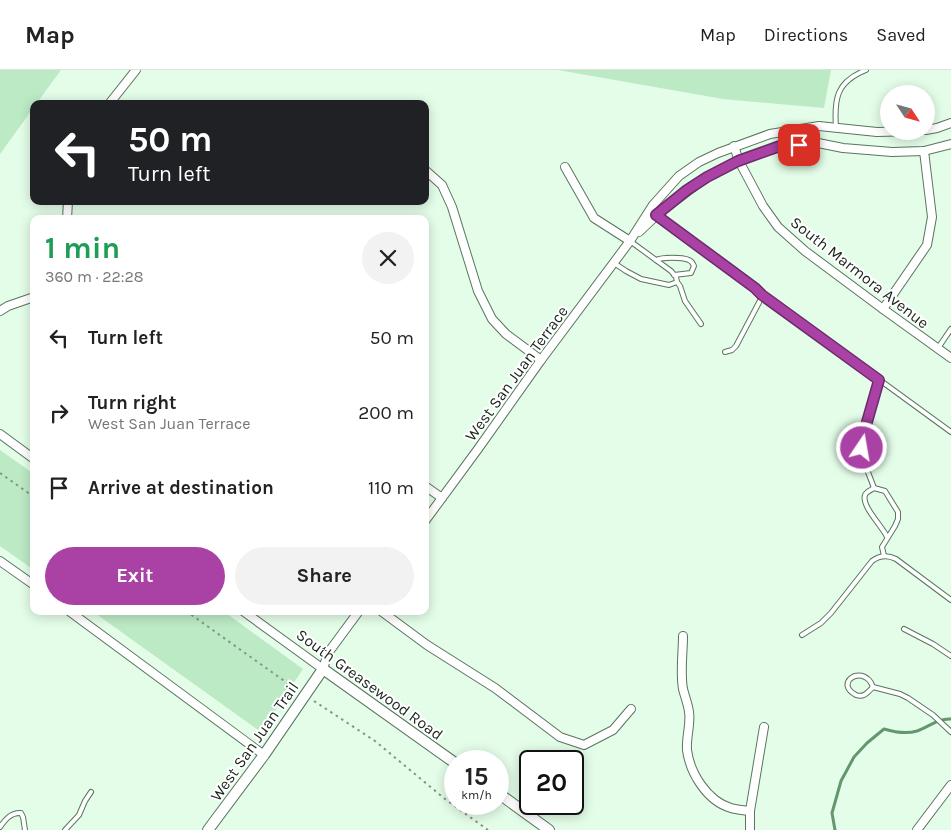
<!DOCTYPE html>
<html lang="en">
<head>
<meta charset="utf-8">
<style>
  :root { --surface:#fff; --page:#f2f2f2; --text:#222; --muted:#767676; --line:#e0e0e0; --accent:#aa41a4 }
  body { margin:0; font-family:Karla,sans-serif; background:var(--page); color:var(--text); height:100vh; display:flex; flex-direction:column; font-size:19px; white-space:nowrap }
  * { box-sizing:border-box; margin:0 }
  p { font-size:16px; color:var(--muted) }
  .icon { flex:none; width:28px; height:28px; fill:none; stroke:currentColor; stroke-width:2; stroke-linecap:round; stroke-linejoin:round }
  .map { position:relative; flex:1; overflow:hidden }
  .drawer { position:absolute; left:30px; top:145px; width:399px; height:400px; display:flex; flex-direction:column; background:var(--surface); border-radius:10px; box-shadow:0 2px 12px #0003 }
  .drawer>* { flex:none }
  .guide { position:absolute; left:30px; top:30px; width:399px; height:105px; border-radius:10px; box-shadow:0 2px 12px #0003; background:#202124; color:#fff; overflow:hidden }
  .needle { width:32px; rotate:126deg }
  .buttons { position:absolute; left:880px; top:15px; display:grid; gap:10px }
  .buttons a { display:grid; place-items:center; width:55px; height:55px; border-radius:50%; background:var(--surface); box-shadow:0 2px 12px #0003; font-size:25px }
  .speed { position:absolute; left:444px; top:680px; display:flex; gap:10px; font-size:25px; font-weight:700; text-align:center }
  .speed>* { display:grid; place-content:center; width:65px; height:65px; border-radius:50%; background:var(--surface); box-shadow:0 2px 12px #0003; line-height:1 }
  .speed small { font-size:12px; font-weight:400 }
  .speed .limit { border:2px solid #111; border-radius:8px; background:#fff; color:#111 }
  .pin { position:absolute; display:grid; place-items:center; width:42px; height:42px; color:#fff; margin:-21px; border-radius:10px; box-shadow:0 2px 8px #0006 }
  .me { position:absolute; width:55px; margin:-28px; rotate:12deg; stroke-linejoin:round; filter:drop-shadow(0 0 4px #0008) }
  .turn { display:flex; align-items:center; gap:18px; height:105px; padding:0 15px; font-size:22px }
  .turn .icon { width:65px; height:65px; stroke-width:2.5 }
  .turn b { display:block; font-size:35px; line-height:42px }
  .round { display:grid; place-items:center; flex:none; width:52px; height:52px; border-radius:26px; background:var(--page) }
  .head { display:flex; align-items:center; justify-content:space-between; height:85px; padding:0 15px }
  h1 { font-size:30px; font-weight:700; line-height:38px; color:#1e9e55 }
  .cta { display:flex; gap:10px; margin-top:auto; padding:10px 15px }
  .cta a { flex:1; height:58px; border-radius:30px; background:var(--accent); color:#fff; font-size:20px; font-weight:700; line-height:58px; text-align:center }
  .cta a+a { background:var(--page); color:var(--text) }
  ul { padding:0; list-style:none }
  li { display:flex; align-items:center; gap:15px; height:75px; padding:0 15px }
  li div { flex:1 }
  li b { display:block; font-size:19px }
  li em { font-style:normal }
  header { display:flex; align-items:center; gap:30px; box-sizing:border-box; height:70px; padding:0 25px; background:var(--surface); border-bottom:1px solid var(--line) }
  header strong { font-size:24px }
  nav { display:flex; gap:28px; margin-inline-start:auto; font-size:18px }
  .map>svg:first-child { display:block }
  .green { fill:#bceac5 }
  .lines { fill:none; stroke-linecap:round; stroke-linejoin:round }
  .stream { stroke:#65976f; stroke-width:3 }
  .lane-casing { stroke:#59755e; stroke-width:6 }
  .street-casing { stroke:#59755e; stroke-width:10 }
  .secondary-casing { stroke:#59755e; stroke-width:12 }
  .path { stroke:#849787; stroke-width:2; stroke-dasharray:2.5 4; stroke-linecap:butt }
  .lane { stroke:#fff; stroke-width:4 }
  .street { stroke:#fff; stroke-width:8 }
  .secondary { stroke:#fff; stroke-width:10 }
  .route-casing { stroke:#6e2a6b; stroke-width:12 }
  .route { stroke:#aa41a4; stroke-width:9 }
  .labels { text-anchor:middle; stroke-width:4; stroke-linejoin:round; paint-order:stroke }
  .street-label { font-size:16px; fill:#19251b; stroke:#fff }
</style>
</head>
<body>
<header>
<strong>Map</strong>
<nav><a>Map</a><a>Directions</a><a>Saved</a></nav>
</header>
<div class="map">
<svg width="951" height="760" viewBox="0 0 951 760">
  <rect width="100%" height="100%" fill="#e3fde8"/>
  <g class="green">
    <path d="M0,0H61L36,34H34V37L0,84Z"/>
    <path d="M558,0H831L824,38L723,29Z"/>
    <path d="M0,380L34,404V500L0,476Z"/>
    <path d="M92,541H223L303,599L261,662Z"/>
  </g>
  <g class="lines">
    <path class="stream" d="M835,760L832,743L841,711L854,687L867,673L884,659C894,662 907,664 917,661C928,657 939,648 951,649"/>
    <defs>
      <g id="lane">
        <path d="M836,58C834,29 836,12 866,0"/>
        <path d="M656,145L755,218L763,225L736,276L732,280L725,282"/>
        <path d="M656,190C662,187 682,187 689,190C692,192 692,192 694,196L691,203L674,205"/>
        <path d="M614,193L626,201L641,209L669,215L677,212L676,207L671,201L630,171"/>
        <path d="M677,212L680,216L685,231L701,254"/>
        <path d="M763,225L951,362"/>
        <path d="M938,278L951,259"/>
        <path d="M874,418C870,406 863,393 862,380C860,365 874,327 879,310"/>
        <path d="M884,486L882,477L895,456L898,449V442L885,421L874,418C871,420 866,422 865,425C861,436 883,457 887,467"/>
        <path d="M904,559L933,574L951,586"/>
        <path d="M802,565L821,553L831,543L872,491C880,485 888,485 896,489L951,530"/>
        <path d="M873,617C868,622 864,628 856,625C836,615 856,597 869,610C871,612 872,615 873,617L900,624L908,628L933,645L951,662"/>
        <path d="M0,757C5,750 11,742 21,743L23,747L25,760"/>
        <path d="M65,760L79,745L85,731L91,722"/>
      </g>
      <g id="street">
        <path d="M109,34L136,0"/>
        <path d="M926,60L937,58L951,53"/>
        <path d="M734,76L739,91L763,136L778,157L805,181L883,239L951,288"/>
        <path d="M565,97L594,148L630,171"/>
        <path d="M425,100L442,115L452,137L478,221L492,249L506,264L541,290"/>
        <path d="M67,149L68,131"/>
        <path d="M639,162L660,142L707,107L739,91L780,76L818,73L843,78L892,82L924,81L951,74"/>
        <path d="M883,239L927,175L932,147L924,81"/>
        <path d="M0,241L8,236L34,227"/>
        <path d="M0,364L34,389"/>
        <path d="M425,416L442,428"/>
        <path d="M425,451L478,379L541,290L630,171L653,135L679,106L699,92L718,83L770,64L819,56L877,62L916,61"/>
        <path d="M0,491L34,515"/>
        <path d="M69,541L264,685"/>
        <path d="M243,541L323,599L328,583L359,541"/>
        <path d="M381,541L427,575L495,618L560,667L584,675L613,660L631,639"/>
        <path d="M683,566C683,583 680,602 683,619C685,627 688,634 689,642C691,654 686,667 687,680C690,703 707,731 731,738C737,740 744,740 750,741"/>
        <path d="M750,760V741L764,657"/>
        <path d="M917,760L951,715"/>
      </g>
      <g id="secondary">
        <path d="M498,723L549,760"/>
        <path d="M208,760L264,685L323,599L455,693"/>
      </g>
    </defs>
    <use href="#lane" class="lane-casing"/>
    <use href="#street" class="street-casing"/>
    <use href="#secondary" class="secondary-casing"/>
    <g class="path">
      <path d="M0,403L34,427"/>
      <path d="M186,541L297,620"/>
      <path d="M314,631L375,671L445,729L488,760"/>
    </g>
    <use href="#lane" class="lane"/>
    <use href="#street" class="street"/>
    <use href="#secondary" class="secondary"/>
  </g>
  <g class="lines">
    <defs>
      <path id="route" d="M799,75L780,76L738,91L707,107L687,120L656,145L755,218L762,225L879,310L865,359L862,378"/>
    </defs>
    <use href="#route" class="route-casing"/>
    <use href="#route" class="route"/>
  </g>
  <g class="labels">
    <g class="street-label">
      <text transform="translate(860 202) rotate(38)" y="6">South Marmora Avenue</text>
      <text transform="translate(516 303) rotate(-54)" y="6">West San Juan Terrace</text>
      <text transform="translate(370 614) rotate(36)" y="6">South Greasewood Road</text>
      <text transform="translate(254 671) rotate(-55)" y="6">West San Juan Trail</text>
    </g>
  </g>
</svg>
<div class="buttons">
<a><svg class="needle" viewBox="-14 -14 28 28"><path d="M0-13l5 13h-10z" fill="#e53935"/><path d="M0 13l5-13h-10z" fill="#767676"/></svg></a>
</div>
<div class="speed"><div>15<small>km/h</small></div><div class="limit">20</div></div>
<div class="pin" style="left:799px;top:75px;background:#d93025"><svg class="icon" aria-label="arrive" viewBox="0 0 24 24"><path d="M6 21V4h12l-3 4 3 4H6"/></svg></div>
<svg class="me" style="left:862px;top:378px" viewBox="-20 -20 40 40"><circle r="17" fill="#aa41a4" stroke="#fff" stroke-width="3"/><path d="M0-11L8 9 0 5-8 9z" fill="#fff"/></svg>
<div class="guide">
<div class="turn"><svg class="icon" aria-label="left" viewBox="0 0 24 24"><path d="M17 20v-9H6M10 6l-5 5 5 5"/></svg><div><b>50 m</b>Turn left</div></div>
</div>
<section class="drawer">
<div class="head"><div><h1>1 min</h1><p>360 m · 22:28</p></div><a class="round"><svg class="icon" aria-label="close" viewBox="0 0 24 24"><path d="M6 6l12 12M18 6L6 18"/></svg></a></div>
<ul>
<li><svg class="icon" aria-label="left" viewBox="0 0 24 24"><path d="M17 20v-9H6M10 6l-5 5 5 5"/></svg><div><b>Turn left</b></div><em>50 m</em></li>
<li><svg class="icon" aria-label="right" viewBox="0 0 24 24"><path d="M7 20v-9h11M14 6l5 5-5 5"/></svg><div><b>Turn right</b><p>West San Juan Terrace</p></div><em>200 m</em></li>
<li><svg class="icon" aria-label="arrive" viewBox="0 0 24 24"><path d="M6 21V4h12l-3 4 3 4H6"/></svg><div><b>Arrive at destination</b></div><em>110 m</em></li>
</ul>
<div class="cta"><a>Exit</a><a>Share</a></div>
</section>
</div>
</body>
</html>
